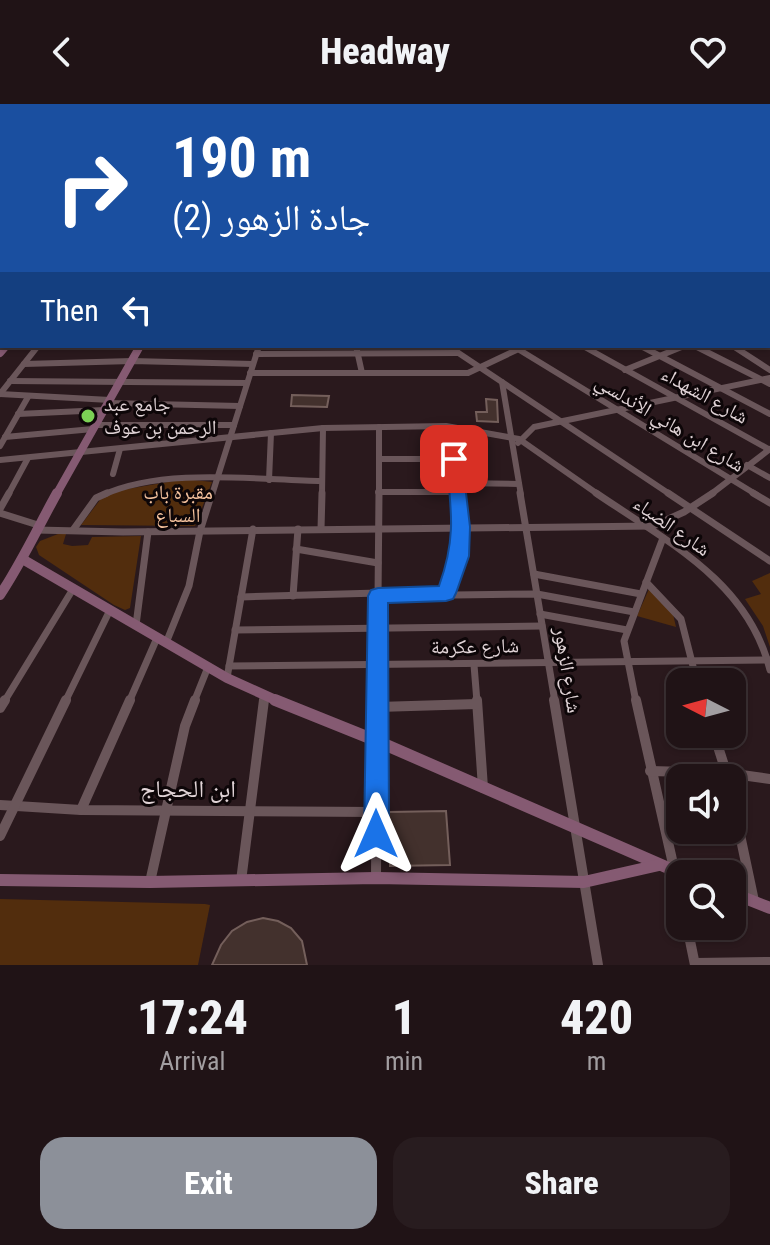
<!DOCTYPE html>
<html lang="en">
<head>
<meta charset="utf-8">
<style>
  :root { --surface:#201316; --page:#281c1f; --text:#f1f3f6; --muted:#a29ea1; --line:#3d3235; --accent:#8c9099 }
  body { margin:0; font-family:"Roboto Condensed","Noto Naskh Arabic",sans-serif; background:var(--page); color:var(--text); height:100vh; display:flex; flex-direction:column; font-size:30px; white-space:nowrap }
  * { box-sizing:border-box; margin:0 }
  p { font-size:26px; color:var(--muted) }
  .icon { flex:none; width:44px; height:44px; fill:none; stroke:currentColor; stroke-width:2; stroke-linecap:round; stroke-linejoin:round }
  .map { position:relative; height:861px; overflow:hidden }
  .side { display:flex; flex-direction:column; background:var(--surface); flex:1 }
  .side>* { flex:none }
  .guide { position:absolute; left:0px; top:0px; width:770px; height:244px; box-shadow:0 2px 6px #0004,0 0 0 2px var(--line); background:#1a4fa0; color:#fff; overflow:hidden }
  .needle { width:52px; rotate:276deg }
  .fabs { position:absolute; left:666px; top:564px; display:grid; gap:16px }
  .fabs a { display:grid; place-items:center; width:80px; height:80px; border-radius:16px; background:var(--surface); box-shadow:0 2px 6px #0004,0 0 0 2px var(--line); font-size:40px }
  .pin { position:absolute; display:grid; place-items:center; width:68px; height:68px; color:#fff; margin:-34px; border-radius:16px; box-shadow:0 4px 12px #0006 }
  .me { position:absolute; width:88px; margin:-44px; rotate:0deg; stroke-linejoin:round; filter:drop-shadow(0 0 6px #0008) }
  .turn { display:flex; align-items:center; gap:28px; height:168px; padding:0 40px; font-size:36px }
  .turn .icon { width:104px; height:104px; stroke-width:2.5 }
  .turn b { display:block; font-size:56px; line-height:68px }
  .then { display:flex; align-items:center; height:76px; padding:0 40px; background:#0003; gap:16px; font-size:30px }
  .eta { display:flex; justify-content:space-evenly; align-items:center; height:136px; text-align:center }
  .eta b { font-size:48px; font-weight:800; line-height:56px }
  .action { display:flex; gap:16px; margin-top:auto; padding:16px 40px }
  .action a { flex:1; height:92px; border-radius:24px; background:var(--accent); color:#fff; font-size:32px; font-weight:800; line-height:92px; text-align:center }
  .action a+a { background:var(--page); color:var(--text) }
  header { display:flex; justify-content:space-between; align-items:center; height:104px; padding:0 40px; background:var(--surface); font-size:36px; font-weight:800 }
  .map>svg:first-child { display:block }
  .green { fill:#522d0d }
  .building { fill:#43312d; stroke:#745f5b; stroke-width:2 }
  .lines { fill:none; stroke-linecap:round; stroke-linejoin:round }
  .minor-far3 { stroke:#6a565a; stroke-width:4 }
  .minor-far2 { stroke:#6a565a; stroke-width:6 }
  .minor-far1 { stroke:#6a565a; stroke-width:7 }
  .minor { stroke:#6a565a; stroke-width:10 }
  .tertiary { stroke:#6a565a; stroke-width:5 }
  .secondary-far2 { stroke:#855a72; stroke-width:8 }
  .secondary-far1 { stroke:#855a72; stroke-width:10 }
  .secondary { stroke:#855a72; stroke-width:12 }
  .primary { fill:#9f5d8a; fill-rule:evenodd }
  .trunk { fill:#b1609a; fill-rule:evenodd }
  .route { fill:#1a73e8; stroke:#114b97; stroke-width:2 }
  .poi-dot { fill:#7cd155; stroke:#0d0608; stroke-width:3 }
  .labels { text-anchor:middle; stroke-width:6; stroke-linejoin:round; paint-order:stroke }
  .street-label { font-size:20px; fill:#e1d4d7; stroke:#0d0608 }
  .poi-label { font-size:20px; fill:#e1d4d7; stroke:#0d0608; text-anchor:start }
  .park-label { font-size:20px; fill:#f5c29d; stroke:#0d0608 }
  .near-street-label { font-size:24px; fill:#e1d4d7; stroke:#0d0608 }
</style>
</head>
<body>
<header><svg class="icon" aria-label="back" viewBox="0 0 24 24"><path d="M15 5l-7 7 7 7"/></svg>Headway<svg class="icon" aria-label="heart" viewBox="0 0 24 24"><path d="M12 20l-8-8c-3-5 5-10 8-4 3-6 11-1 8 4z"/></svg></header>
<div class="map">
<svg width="770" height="861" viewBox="0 0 770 861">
  <rect width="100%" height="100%" fill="#2a191d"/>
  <g class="green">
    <path d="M185,375L212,378L195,422L81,421L103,392L116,387Z"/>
    <path d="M58,430H66L63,440L72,442L88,441L92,433L141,432L130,504L125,506L114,501L39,451L36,443L40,437Z"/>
    <path d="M770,469V543L763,522L745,495L761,490L752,477Z"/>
    <path d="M649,485L673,510L676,523L637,512Z"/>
    <path d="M0,795L205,800L210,801L198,861H0Z"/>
  </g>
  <g class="building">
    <path d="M292,291L329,292L327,303L291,302Z"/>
    <path d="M486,295L497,296L498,318L477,317L476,308H487Z"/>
    <path d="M446,707L450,761L390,762L389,708Z"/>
    <path d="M263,814L278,817L291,824L302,837L307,861H212L221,841L232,827L247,818Z"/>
  </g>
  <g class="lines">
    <g class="minor-far3">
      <path d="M21,0L31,2"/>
      <path d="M72,0L81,2"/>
      <path d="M170,2L174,0"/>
      <path d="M369,2L379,0"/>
    </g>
    <g class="minor-far2">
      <path d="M356,242L362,269"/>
      <path d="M448,242L671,391"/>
      <path d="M513,242L757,391"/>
      <path d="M583,242L770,346"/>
      <path d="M641,242L770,310"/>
      <path d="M695,242L770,280"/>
      <path d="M733,242L770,266"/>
      <path d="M38,243H140"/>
      <path d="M256,250L458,249"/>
      <path d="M24,260L132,257L253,260"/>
      <path d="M625,266L684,242"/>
      <path d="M250,269H468L525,242"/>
      <path d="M10,277L247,279"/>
      <path d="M502,278L521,391"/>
      <path d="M0,290L110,296"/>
      <path d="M0,290L38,242"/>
      <path d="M108,299L240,302"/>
      <path d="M18,310L104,306"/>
      <path d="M95,321H234"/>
      <path d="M451,323L458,391"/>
      <path d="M5,333L93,325"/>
      <path d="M518,339L534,323L770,274"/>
      <path d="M0,342L28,293"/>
      <path d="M379,355H454"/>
      <path d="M0,356L323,324L446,322L519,335L599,391"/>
      <path d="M747,361L770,374"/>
      <path d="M113,370L120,345"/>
      <path d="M269,376L271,329"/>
      <path d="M457,379L519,380"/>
      <path d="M378,388H458"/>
      <path d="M8,391L28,354"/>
      <path d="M103,391C164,363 256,376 322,377"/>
      <path d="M212,391L259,242"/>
      <path d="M322,391L323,324"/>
      <path d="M379,391V323"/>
      <path d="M710,391L770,345"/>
    </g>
    <g class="minor-far1">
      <path d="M520,389L555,598"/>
      <path d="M596,389C666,437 748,477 770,566"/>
      <path d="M668,389L770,457"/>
      <path d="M753,389L770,399"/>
      <path d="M0,405L9,389"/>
      <path d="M0,409L38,421"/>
      <path d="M321,425L322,389"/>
      <path d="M36,426L123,428L653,422L684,408L713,389"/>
      <path d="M73,426L96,394L107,389"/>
      <path d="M296,445L378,459"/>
      <path d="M534,470L641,490"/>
      <path d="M646,478L681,515L697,578"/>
      <path d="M446,489C460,449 462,431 458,389"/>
      <path d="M293,492L298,425"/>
      <path d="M378,492L537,490L634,508"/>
      <path d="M241,493L378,489"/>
      <path d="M540,510L627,526"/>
      <path d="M136,521L148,428"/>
      <path d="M235,526L542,522"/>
      <path d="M166,539L189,482L200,427L212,389"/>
      <path d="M474,561L477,598"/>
      <path d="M229,562L770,556"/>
      <path d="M227,574L253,425"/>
      <path d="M4,598L73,485"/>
      <path d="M65,598L110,506"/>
      <path d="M129,598L157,534"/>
      <path d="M194,598L208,563"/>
      <path d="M264,598L265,592"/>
      <path d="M377,598L379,389"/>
      <path d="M636,598L624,537L663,434"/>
    </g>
    <g class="minor">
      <path d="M477,596L483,684"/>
      <path d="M554,596L598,861"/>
      <path d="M636,596L680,791"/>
      <path d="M378,603L477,600"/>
      <path d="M0,604L5,596"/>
      <path d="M714,630L728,674"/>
      <path d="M650,667L727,669L770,675"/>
      <path d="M732,693L754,797"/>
      <path d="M0,701L81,706L376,708"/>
      <path d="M81,706L130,596"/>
      <path d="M0,732L66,596"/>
      <path d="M376,774L377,596"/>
      <path d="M241,777L264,596"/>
      <path d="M150,778L185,622L195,596"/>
      <path d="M687,822L695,861"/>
      <path d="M695,859L770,858"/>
    </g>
    <path class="tertiary" d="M768,137L770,140"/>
    <g class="secondary-far2">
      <path d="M0,249L6,242"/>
      <path d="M56,391L140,242"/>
    </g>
    <g class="secondary-far1">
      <path d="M24,456L227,574L280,598"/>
      <path d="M0,491C22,458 38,423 57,389"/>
    </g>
    <g class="secondary">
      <path d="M275,596L377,637L682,770"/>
      <path d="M0,776L150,778L376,774L584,778L659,761"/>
      <path d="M732,789L770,804"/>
    </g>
    <rect class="primary" x="768" y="19" width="2" height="4"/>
    <g class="trunk">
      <rect x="386" y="0" width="6" height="2"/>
      <rect x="768" y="183" width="2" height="5"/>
    </g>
  </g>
  <path class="route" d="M454,349L462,355L470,423L469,452L456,489L453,495L446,497L388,499L389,730L385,739L376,742L368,739L364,730L368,492L371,486L378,484L439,482C457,432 451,405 446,355Z"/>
  <circle class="poi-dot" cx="88" cy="312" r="8"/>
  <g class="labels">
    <g class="street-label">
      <text transform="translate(705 291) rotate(29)" y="7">شارع الشهداء</text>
      <text transform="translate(670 319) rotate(31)" y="7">شارع ابن هاني الأندلسي</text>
      <text transform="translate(672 422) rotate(35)" y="7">شارع الضياء</text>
      <text transform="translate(475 542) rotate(-1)" y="7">شارع عكرمة</text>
      <text transform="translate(568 566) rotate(81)" y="7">شارع الزهور</text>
    </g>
    <g class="poi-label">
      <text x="104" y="307">جامع عبد<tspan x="104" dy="23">الرحمن بن عوف</tspan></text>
    </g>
    <g class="park-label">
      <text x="178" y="395">مقبرة باب<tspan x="178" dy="23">السباع</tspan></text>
    </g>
    <g class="near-street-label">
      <text x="188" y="693">ابن الحجاج</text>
    </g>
  </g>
</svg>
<div class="fabs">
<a><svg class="needle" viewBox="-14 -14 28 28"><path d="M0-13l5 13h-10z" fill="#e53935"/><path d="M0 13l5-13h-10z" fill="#a29ea1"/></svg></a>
<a><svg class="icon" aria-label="sound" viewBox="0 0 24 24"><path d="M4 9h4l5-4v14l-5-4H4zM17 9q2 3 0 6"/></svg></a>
<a><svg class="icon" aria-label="search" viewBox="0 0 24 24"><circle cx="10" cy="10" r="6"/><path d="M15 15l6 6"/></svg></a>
</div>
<div class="pin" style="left:454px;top:355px;background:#d93025"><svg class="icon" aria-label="arrive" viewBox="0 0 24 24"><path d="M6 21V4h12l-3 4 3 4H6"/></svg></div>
<svg class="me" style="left:376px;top:730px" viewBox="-20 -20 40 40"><path d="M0-17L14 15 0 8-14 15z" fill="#1a73e8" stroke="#fff" stroke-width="4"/></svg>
<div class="guide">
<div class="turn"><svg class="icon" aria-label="right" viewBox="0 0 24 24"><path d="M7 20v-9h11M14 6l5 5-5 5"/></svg><div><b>190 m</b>جادة الزهور (2)</div></div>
<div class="then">Then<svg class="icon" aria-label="left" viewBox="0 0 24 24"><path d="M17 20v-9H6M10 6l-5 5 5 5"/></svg></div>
</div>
</div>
<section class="side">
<div class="eta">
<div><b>17:24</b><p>Arrival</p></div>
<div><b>1</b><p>min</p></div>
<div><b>420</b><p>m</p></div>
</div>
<div class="action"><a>Exit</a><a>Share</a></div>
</section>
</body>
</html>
